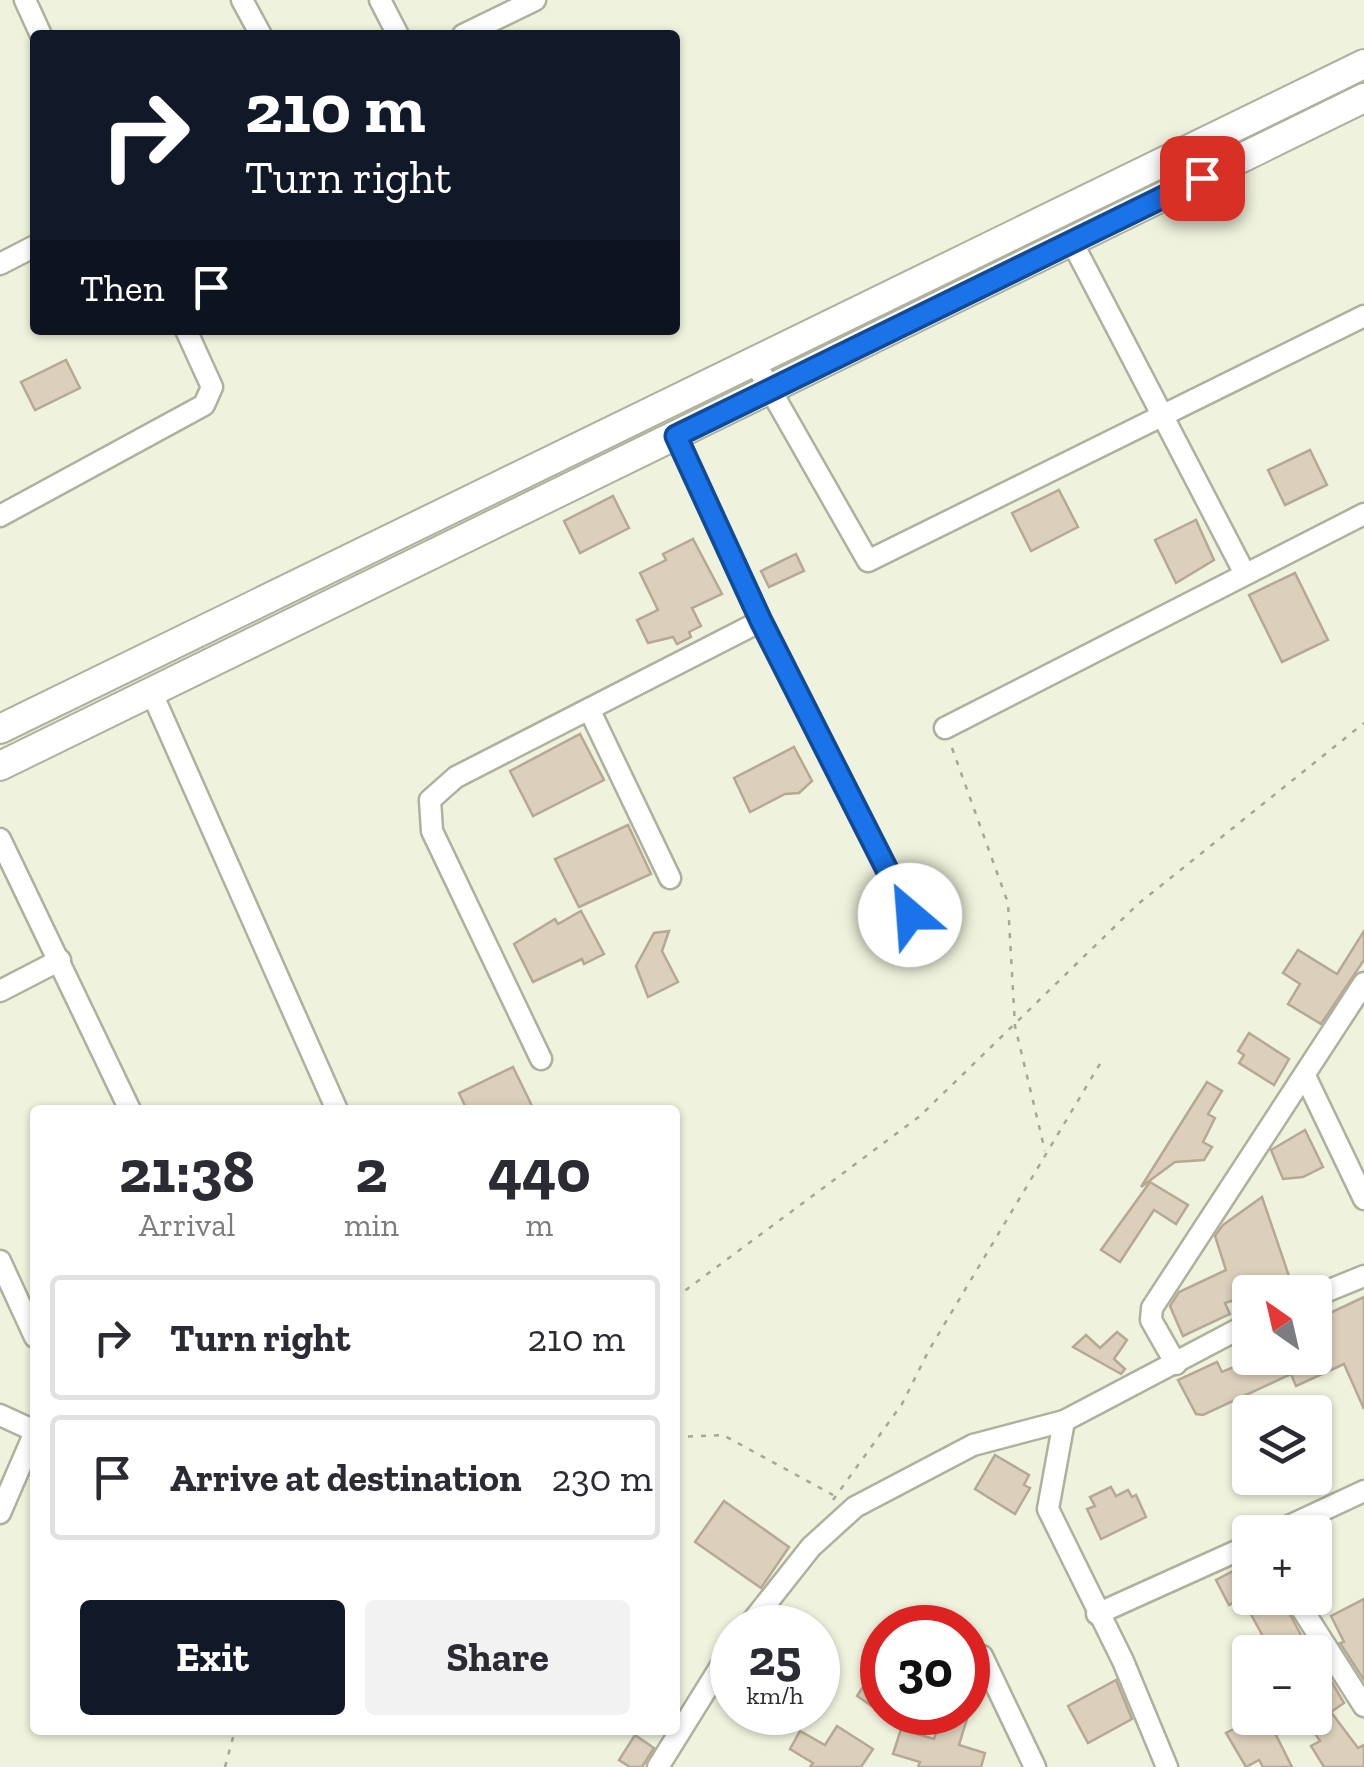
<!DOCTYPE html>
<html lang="en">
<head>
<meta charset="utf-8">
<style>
  :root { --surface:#fff; --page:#f2f2f3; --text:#2b2b33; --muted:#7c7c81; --line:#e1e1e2; --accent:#111827 }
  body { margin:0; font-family:"Zilla Slab",serif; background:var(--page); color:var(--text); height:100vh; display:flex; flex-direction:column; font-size:38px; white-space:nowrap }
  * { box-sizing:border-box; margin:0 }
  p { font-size:32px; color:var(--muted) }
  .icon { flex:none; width:55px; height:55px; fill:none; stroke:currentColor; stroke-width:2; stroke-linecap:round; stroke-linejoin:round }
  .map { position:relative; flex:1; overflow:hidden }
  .drawer { position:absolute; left:30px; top:1105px; width:650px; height:630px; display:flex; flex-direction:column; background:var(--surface); border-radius:10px; box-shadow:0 2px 8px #0004 }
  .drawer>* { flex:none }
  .guide { position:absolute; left:30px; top:30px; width:650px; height:305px; border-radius:10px; box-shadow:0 2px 8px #0004; background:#111827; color:#fff; overflow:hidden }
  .needle { width:65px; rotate:326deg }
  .controls { position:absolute; left:1232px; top:1275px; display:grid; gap:20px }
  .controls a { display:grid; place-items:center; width:100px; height:100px; border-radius:10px; background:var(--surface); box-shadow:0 2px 8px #0004; font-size:50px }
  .speed { position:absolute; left:710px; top:1605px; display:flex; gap:20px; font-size:50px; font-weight:700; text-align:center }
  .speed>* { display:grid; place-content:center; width:130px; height:130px; border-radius:50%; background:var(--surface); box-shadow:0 2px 8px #0004; line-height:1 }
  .speed small { font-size:25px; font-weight:400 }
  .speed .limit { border:15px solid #d22; background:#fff; color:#111 }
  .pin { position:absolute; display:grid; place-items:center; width:85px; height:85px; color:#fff; margin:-42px; border-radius:20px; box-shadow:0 5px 15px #0006 }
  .me { position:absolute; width:110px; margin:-55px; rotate:333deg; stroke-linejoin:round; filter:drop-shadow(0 0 8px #0008) }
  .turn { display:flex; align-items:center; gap:35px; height:210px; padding:0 50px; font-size:45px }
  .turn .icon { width:130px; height:130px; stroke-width:2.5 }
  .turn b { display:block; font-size:70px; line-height:85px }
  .then { display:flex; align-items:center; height:95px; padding:0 50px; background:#0003; gap:20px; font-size:38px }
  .eta { display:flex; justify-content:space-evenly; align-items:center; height:170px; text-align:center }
  .eta b { font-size:60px; font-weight:800; line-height:70px }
  .button { display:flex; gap:20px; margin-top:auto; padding:20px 50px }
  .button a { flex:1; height:115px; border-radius:10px; background:var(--accent); color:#fff; font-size:40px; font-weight:800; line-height:115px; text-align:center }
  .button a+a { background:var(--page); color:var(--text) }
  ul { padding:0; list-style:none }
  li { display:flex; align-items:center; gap:30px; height:125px; margin:0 20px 15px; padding:0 30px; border:5px solid var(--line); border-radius:10px }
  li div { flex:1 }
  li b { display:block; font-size:38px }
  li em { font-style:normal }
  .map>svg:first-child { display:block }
  .building { fill:#dcd0bc; stroke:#b5a996; stroke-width:2.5 }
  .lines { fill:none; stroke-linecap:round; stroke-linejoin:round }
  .minor-casing { stroke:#aeb19b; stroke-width:25 }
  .secondary-casing { stroke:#aeb19b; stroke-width:32 }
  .path { stroke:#a5a896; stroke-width:2.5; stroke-dasharray:5 8; stroke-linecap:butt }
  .minor { stroke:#fff; stroke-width:20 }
  .secondary { stroke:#fff; stroke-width:28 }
  .route-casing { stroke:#114b97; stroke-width:25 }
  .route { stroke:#1a73e8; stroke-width:18 }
</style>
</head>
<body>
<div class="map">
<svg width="1364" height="1767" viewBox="0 0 1364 1767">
  <rect width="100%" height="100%" fill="#eff2dc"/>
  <g class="building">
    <path d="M66,360L80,388L35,410L21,382Z"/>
    <path d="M1310,450L1327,485L1285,505L1268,470Z"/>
    <path d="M1059,490L1078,527L1031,551L1012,513Z"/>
    <path d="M613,496L629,528L580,553L564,521Z"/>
    <path d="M1196,520L1214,560L1176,583L1155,540Z"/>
    <path d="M693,539L722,594L692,608L701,626L689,632L691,637L677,644L673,637L648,643L637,620L658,610L640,573L666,560L663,554Z"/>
    <path d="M796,554L804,571L769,587L761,571Z"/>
    <path d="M1295,573L1328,640L1282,662L1249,595Z"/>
    <path d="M580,734L604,780L533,816L510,771Z"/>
    <path d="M794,747L812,781L799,793L785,794L750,812L734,778Z"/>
    <path d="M628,825L651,874L579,907L555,859Z"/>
    <path d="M581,911L604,954L584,964L582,959L533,982L514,944L555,919L558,924Z"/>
    <path d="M669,931L662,951L678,982L648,997L636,966L654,933Z"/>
    <path d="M1364,931V960L1321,1024L1288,1004L1300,984L1283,973L1298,950L1337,974Z"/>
    <path d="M1249,1033L1289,1059L1274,1085L1239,1063L1244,1055L1238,1051Z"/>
    <path d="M513,1067L534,1110H467L459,1093Z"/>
    <path d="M1207,1082L1222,1091L1208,1114L1215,1118L1203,1142L1212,1147L1204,1160L1175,1162L1141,1187Z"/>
    <path d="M1305,1130L1323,1167L1303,1177L1283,1179L1271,1150Z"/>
    <path d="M1150,1182L1188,1205L1176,1224L1154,1210L1120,1262L1101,1250Z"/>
    <path d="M1262,1197L1291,1282L1225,1303L1230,1314L1183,1336L1170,1306L1179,1292L1226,1270L1215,1236L1223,1225Z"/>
    <path d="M1364,1297V1409L1344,1364L1296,1386L1291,1374L1203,1415L1196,1414L1178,1380L1217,1362L1222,1372L1255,1358H1315V1320Z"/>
    <path d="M1117,1332L1127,1340L1114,1359L1125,1369L1121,1374L1073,1347L1086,1335L1100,1348Z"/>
    <path d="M995,1455L1029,1475L1024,1485L1030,1488L1015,1514L975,1489Z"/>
    <path d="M1111,1487L1116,1496L1128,1490L1132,1497L1136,1495L1146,1517L1101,1539L1087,1509L1095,1506L1090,1497Z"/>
    <path d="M724,1501L789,1547L761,1588L695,1542Z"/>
    <path d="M1250,1562V1593L1229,1605L1216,1580Z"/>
    <path d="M1242,1598H1281L1301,1635L1271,1651Z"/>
    <path d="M1364,1599V1680L1340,1643L1344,1642L1331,1616Z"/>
    <path d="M882,1658V1713L857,1696Z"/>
    <path d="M1327,1674L1344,1703L1331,1712L1358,1748L1364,1745V1767H1324L1311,1746L1320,1741L1305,1718H1315V1680Z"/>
    <path d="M1116,1680L1132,1719L1088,1743L1068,1706Z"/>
    <path d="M943,1712H969L959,1745L985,1753L981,1767H918L920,1762L893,1754L901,1729L934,1739Z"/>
    <path d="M1241,1718H1304L1275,1733L1292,1767H1263L1259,1760L1246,1767L1226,1733L1245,1723Z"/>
    <path d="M837,1726L873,1749L861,1767H810L813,1763L790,1749L800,1731L825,1745Z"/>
    <path d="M635,1735L654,1748L642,1767H630L619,1760Z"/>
  </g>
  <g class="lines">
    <defs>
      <g id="minor">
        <path d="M25,0L41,35"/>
        <path d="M242,0L261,35"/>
        <path d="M380,0L398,35"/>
        <path d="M463,35L535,0"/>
        <path d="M1072,242L1244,572"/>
        <path d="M0,264L35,246"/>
        <path d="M754,361L868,561L1364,316"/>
        <path d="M676,436L761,621L910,915"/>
        <path d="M0,516L204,405L212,387L186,330"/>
        <path d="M151,691L337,1110"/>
        <path d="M589,709L670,878"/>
        <path d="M945,728L1364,514"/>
        <path d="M0,839L130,1110"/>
        <path d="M0,991L60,960"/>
        <path d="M541,1059L432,831L430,800L456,777L761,621"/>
        <path d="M1306,1078L1364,1199"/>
        <path d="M0,1261L35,1337"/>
        <path d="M1315,1296L1364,1276"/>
        <path d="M1176,1364L1151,1320L1152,1308L1364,983"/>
        <path d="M0,1415L35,1431"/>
        <path d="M1064,1421L1048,1509L1123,1661L1167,1767"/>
        <path d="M0,1513L35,1432"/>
        <path d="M1276,1532L1364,1491"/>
        <path d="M1295,1598L1364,1706"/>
        <path d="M1097,1614L1250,1545"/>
        <path d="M747,1628L811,1547L855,1507L973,1445L1064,1421L1250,1323"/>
        <path d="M982,1656L1035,1767"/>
        <path d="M658,1767L732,1648"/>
      </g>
      <g id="secondary">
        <path d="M0,729L1364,64"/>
        <path d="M0,766L1364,98"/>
      </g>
    </defs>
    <use href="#minor" class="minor-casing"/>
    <use href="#secondary" class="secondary-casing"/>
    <g class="path">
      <path d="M952,748L1008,903L1015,1026L1045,1151"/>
      <path d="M675,1298L920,1116L1138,904L1364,723"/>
      <path d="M675,1437L723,1435L833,1495"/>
      <path d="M833,1500L902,1404L929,1350L1104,1057"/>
      <path d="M225,1767L235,1730"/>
    </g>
    <use href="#minor" class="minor"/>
    <use href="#secondary" class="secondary"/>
  </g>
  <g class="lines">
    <defs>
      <path id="route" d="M910,915L761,621L676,436L1202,178"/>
    </defs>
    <use href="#route" class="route-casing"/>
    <use href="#route" class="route"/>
  </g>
</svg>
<div class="controls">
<a><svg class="needle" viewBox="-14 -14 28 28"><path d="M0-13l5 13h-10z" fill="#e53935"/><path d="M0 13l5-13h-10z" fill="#7c7c81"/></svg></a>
<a><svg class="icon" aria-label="layers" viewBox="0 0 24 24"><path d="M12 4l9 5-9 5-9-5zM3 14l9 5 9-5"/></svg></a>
<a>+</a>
<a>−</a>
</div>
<div class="speed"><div>25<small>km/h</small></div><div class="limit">30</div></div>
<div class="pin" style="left:1202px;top:178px;background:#d93025"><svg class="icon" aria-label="arrive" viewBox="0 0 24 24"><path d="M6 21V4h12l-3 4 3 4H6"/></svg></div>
<svg class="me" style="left:910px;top:915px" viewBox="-20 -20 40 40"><circle r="19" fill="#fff"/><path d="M0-13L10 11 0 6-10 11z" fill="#1a73e8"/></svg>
<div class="guide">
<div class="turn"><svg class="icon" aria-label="right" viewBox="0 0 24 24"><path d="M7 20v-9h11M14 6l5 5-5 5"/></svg><div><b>210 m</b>Turn right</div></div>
<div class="then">Then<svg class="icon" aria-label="arrive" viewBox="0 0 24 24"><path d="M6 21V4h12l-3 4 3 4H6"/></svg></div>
</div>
<section class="drawer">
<div class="eta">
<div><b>21:38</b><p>Arrival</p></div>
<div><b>2</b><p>min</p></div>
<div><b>440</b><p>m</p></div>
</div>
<ul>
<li><svg class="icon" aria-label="right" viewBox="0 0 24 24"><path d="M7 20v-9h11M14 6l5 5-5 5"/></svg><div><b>Turn right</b></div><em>210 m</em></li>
<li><svg class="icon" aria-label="arrive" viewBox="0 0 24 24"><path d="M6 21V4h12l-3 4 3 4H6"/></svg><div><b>Arrive at destination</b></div><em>230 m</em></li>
</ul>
<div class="button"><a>Exit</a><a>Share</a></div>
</section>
</div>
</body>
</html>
